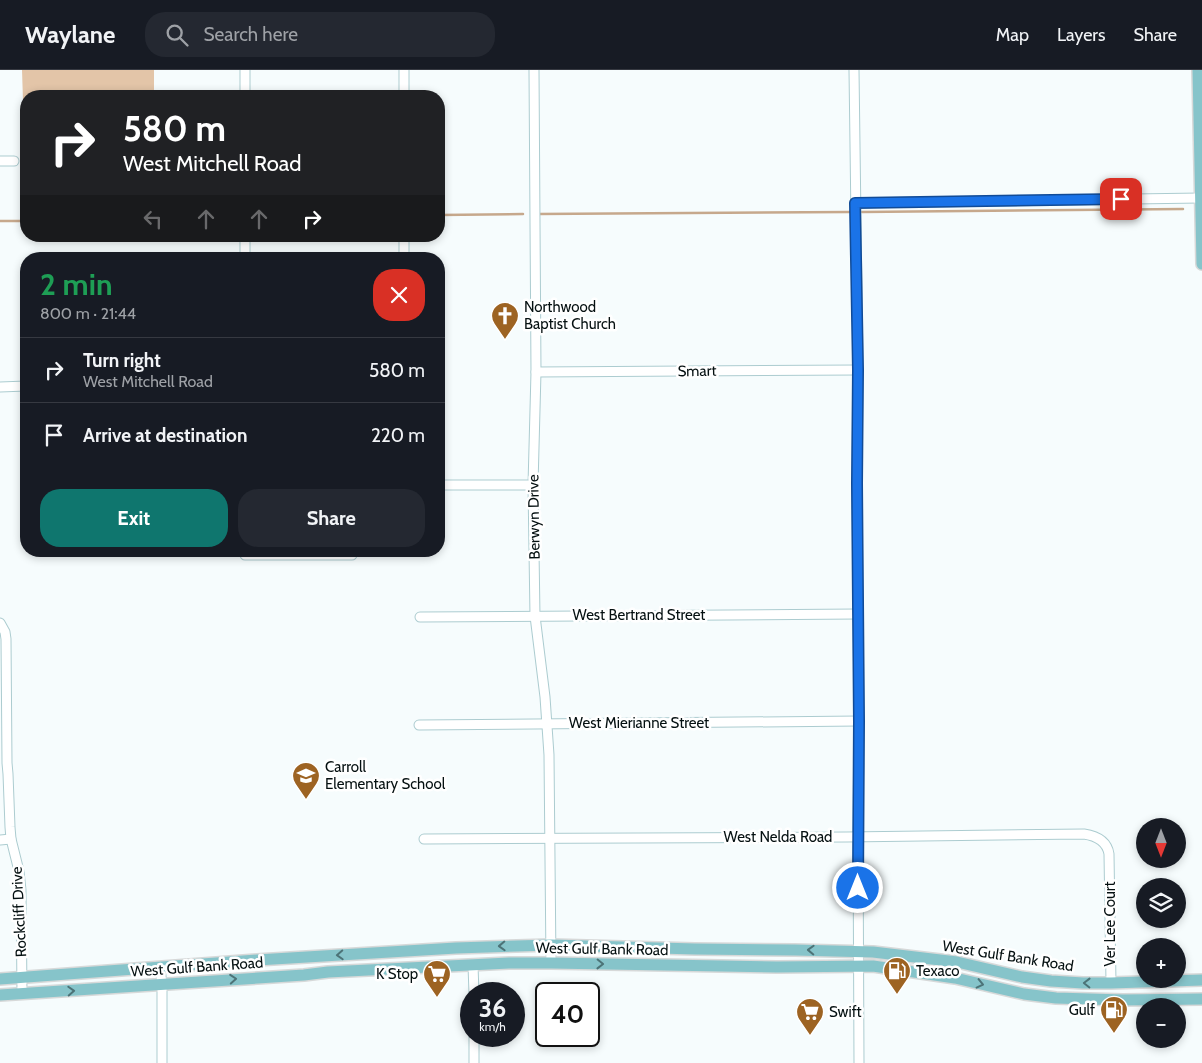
<!DOCTYPE html>
<html lang="en">
<head>
<meta charset="utf-8">
<style>
  :root { --surface:#171b24; --page:#242831; --text:#f1f3f6; --muted:#9ea1a6; --line:#363941; --accent:#0f766e }
  body { margin:0; font-family:Cabin,sans-serif; background:var(--page); color:var(--text); height:100vh; display:flex; flex-direction:column; font-size:19px; white-space:nowrap }
  * { box-sizing:border-box; margin:0 }
  p { font-size:16px; color:var(--muted) }
  .icon { flex:none; width:28px; height:28px; fill:none; stroke:currentColor; stroke-width:2; stroke-linecap:round; stroke-linejoin:round }
  .map { position:relative; flex:1; overflow:hidden }
  .details { position:absolute; left:20px; top:182px; width:425px; height:305px; display:flex; flex-direction:column; background:var(--surface); border-radius:20px; box-shadow:0 2px 8px #0003 }
  .details>* { flex:none }
  .banner { position:absolute; left:20px; top:20px; width:425px; height:152px; border-radius:20px; box-shadow:0 2px 8px #0003; background:#202124; color:#fff; overflow:hidden }
  .needle { width:32px; rotate:180deg }
  .fabs { position:absolute; left:1136px; top:748px; display:grid; gap:10px }
  .fabs a { display:grid; place-items:center; width:50px; height:50px; border-radius:50%; background:var(--surface); box-shadow:0 2px 8px #0003; font-size:25px }
  .speed { position:absolute; left:460px; top:912px; display:flex; gap:10px; font-size:25px; font-weight:700; text-align:center }
  .speed>* { display:grid; place-content:center; width:65px; height:65px; border-radius:50%; background:var(--surface); box-shadow:0 2px 8px #0003; line-height:1 }
  .speed small { font-size:12px; font-weight:400 }
  .speed .limit { border:2px solid #111; border-radius:8px; background:#fff; color:#111 }
  .pin { position:absolute; display:grid; place-items:center; width:42px; height:42px; color:#fff; margin:-21px; border-radius:10px; box-shadow:0 2px 8px #0006 }
  .me { position:absolute; width:55px; margin:-28px; rotate:0deg; stroke-linejoin:round; filter:drop-shadow(0 0 4px #0008) }
  .turn { display:flex; align-items:center; gap:18px; height:105px; padding:0 20px; font-size:22px }
  .turn .icon { width:65px; height:65px; stroke-width:2.5 }
  .turn b { display:block; font-size:35px; line-height:42px }
  .lanes { display:flex; align-items:center; height:48px; padding:0 20px; background:#0003; justify-content:center; gap:25px; direction:ltr }
  .lanes .off { opacity:.35 }
  .round { display:grid; place-items:center; flex:none; width:52px; height:52px; border-radius:20px; background:var(--page) }
  .head { display:flex; align-items:center; justify-content:space-between; height:85px; padding:0 20px }
  h1 { font-size:30px; font-weight:700; line-height:38px; color:#1e9e55 }
  .action { display:flex; gap:10px; margin-top:auto; padding:10px 20px }
  .action a { flex:1; height:58px; border-radius:20px; background:var(--accent); color:#fff; font-size:20px; font-weight:700; line-height:58px; text-align:center }
  .action a+a { background:var(--page); color:var(--text) }
  ul { padding:0; list-style:none }
  li { display:flex; align-items:center; gap:15px; height:65px; padding:0 20px; border-top:1px solid var(--line) }
  li div { flex:1 }
  li b { display:block; font-size:19px }
  li em { font-style:normal }
  header { display:flex; align-items:center; gap:30px; box-sizing:border-box; height:70px; padding:0 25px; background:var(--surface); border-bottom:1px solid var(--line) }
  header strong { font-size:24px }
  nav { display:flex; gap:28px; margin-inline-start:auto; font-size:18px }
  .search { width:350px; height:45px; background:var(--page); display:flex; align-items:center; gap:12px; box-sizing:border-box; padding:0 18px; border-radius:20px; color:var(--muted); font-size:19px }
  .map>svg:first-child { display:block }
  .forest { fill:#e3c5a8 }
  .lines { fill:none; stroke-linecap:round; stroke-linejoin:round }
  .stream { stroke:#c6a88c; stroke-width:2.5 }
  .minor-casing { stroke:#acccd0; stroke-width:11 }
  .major-casing { stroke:#d7d9d9; stroke-width:14 }
  .minor { stroke:#fff; stroke-width:9 }
  .major { stroke:#86c4ca; stroke-width:11 }
  .oneway { stroke:#4c7377 }
  .route-casing { stroke:#114b97; stroke-width:12 }
  .route { stroke:#1a73e8; stroke-width:9 }
  .labels { text-anchor:middle; stroke-width:5; stroke-linejoin:round; paint-order:stroke }
  .poi-label { font-size:15px; fill:#051011; stroke:#fff; text-anchor:start }
  .street-label { font-size:15px; fill:#051011; stroke:#fff }
</style>
</head>
<body>
<header>
<strong>Waylane</strong>
<div class="search"><svg class="icon" aria-label="search" viewBox="0 0 24 24"><circle cx="10" cy="10" r="6"/><path d="M15 15l6 6"/></svg>Search here</div>
<nav><a>Map</a><a>Layers</a><a>Share</a></nav>
</header>
<div class="map">
<svg width="1202" height="993" viewBox="0 0 1202 993">
  <rect width="100%" height="100%" fill="#f6fcfd"/>
  <path class="forest" d="M22,0H154V26H26V123Z"/>
  <g class="lines">
    <g class="stream">
      <path d="M862,142L1183,139"/>
      <path d="M538,144L849,142"/>
      <path d="M439,145L523,144"/>
      <path d="M0,151H26"/>
    </g>
    <defs>
      <g id="minor">
        <path d="M245,0V26"/>
        <path d="M404,0V26"/>
        <path d="M534,0L536,302L533,415L535,546L545,627L549,685L551,893"/>
        <path d="M854,0L858,300L857,413L859,651L858,767L859,993"/>
        <path d="M0,91H14"/>
        <path d="M855,133L1200,128"/>
        <path d="M404,166V189"/>
        <path d="M245,189V166"/>
        <path d="M536,302L858,300"/>
        <path d="M0,317L26,316"/>
        <path d="M439,415H533"/>
        <path d="M245,481V485H352"/>
        <path d="M420,547L858,544"/>
        <path d="M0,553L5,562L6,569L7,693L8,704L10,757L11,769L19,801L21,820L22,923"/>
        <path d="M419,655L859,651"/>
        <path d="M424,769L846,767L1084,764C1097,766 1107,771 1109,784L1111,913"/>
        <path d="M0,770L11,769"/>
        <path d="M473,895L474,924"/>
        <path d="M160,898L162,914V993"/>
        <path d="M474,966V993"/>
      </g>
      <g id="major">
        <path d="M1198,0L1202,194"/>
        <path d="M0,909L257,890L456,878L551,875L695,879L795,880L873,882L957,892L1022,907L1051,911L1083,913H1111L1202,910"/>
        <path d="M0,925L304,905L328,902L509,893H551L777,897L873,896L955,908L1024,924L1056,928L1123,930L1202,929"/>
      </g>
    </defs>
    <use href="#minor" class="minor-casing"/>
    <use href="#major" class="major-casing"/>
    <use href="#minor" class="minor"/>
    <use href="#major" class="major"/>
  </g>
  <defs><path id="oneway-chevron" d="M-2-3.5L2.5 0L-2 3.5" fill="none" stroke-width="1.6" stroke-linecap="round" stroke-linejoin="round" transform="scale(1.25)"/></defs>
  <g class="oneway">
    <use href="#oneway-chevron" transform="translate(502 876) rotate(178)"/>
    <use href="#oneway-chevron" transform="translate(811 880) rotate(-178)"/>
    <use href="#oneway-chevron" transform="translate(340 885) rotate(177)"/>
    <use href="#oneway-chevron" transform="translate(600 894) rotate(1)"/>
    <use href="#oneway-chevron" transform="translate(233 909) rotate(-4)"/>
    <use href="#oneway-chevron" transform="translate(1087 913) rotate(-179)"/>
    <use href="#oneway-chevron" transform="translate(980 914) rotate(13)"/>
    <use href="#oneway-chevron" transform="translate(71 921) rotate(-3)"/>
  </g>
  <g class="lines">
    <defs>
      <path id="route" d="M858,818L859,651L857,413L858,300L855,133L1121,129"/>
    </defs>
    <use href="#route" class="route-casing"/>
    <use href="#route" class="route"/>
  </g>
  <defs>
    <symbol id="church-pin" viewBox="-11 -11 22 30"><path d="M0 17L-7.5 6A9.5 9.5 0 1 1 7.5 6Z" fill="#9d6322" stroke="#fff"/><path d="M-1.2-6h2.4v3.5h3.3v2.4h-3.3V6h-2.4V-.1h-3.3v-2.4h3.3Z" fill="#fff"/></symbol>
    <symbol id="school-pin" viewBox="-11 -11 22 30"><path d="M0 17L-7.5 6A9.5 9.5 0 1 1 7.5 6Z" fill="#9d6322" stroke="#fff"/><path d="M0-5L7-2L0 1L-7-2ZM-4 1L0 2.5L4 1V4Q0 6-4 4Z" fill="#fff"/></symbol>
    <symbol id="fuel-pin" viewBox="-11 -11 22 30"><path d="M0 17L-7.5 6A9.5 9.5 0 1 1 7.5 6Z" fill="#9d6322" stroke="#fff"/><path d="M-5.5-6h7V0h2V4h1.3V-2.5L3-4.5l.8-.8L6-3V5H2.5V1h-1V6h-7ZM-4.2-4.7v3.2H.2V-4.7Z" fill="#fff"/></symbol>
    <symbol id="supermarket-pin" viewBox="-11 -11 22 30"><path d="M0 17L-7.5 6A9.5 9.5 0 1 1 7.5 6Z" fill="#9d6322" stroke="#fff"/><path d="M-6-5.5h2.5l.6 2H6L4.5 2H-2.5L-4.4-4H-6ZM-1.5 3.2a1.3 1.3 0 1 0 .1 0ZM3 3.2a1.3 1.3 0 1 0 .1 0Z" fill="#fff"/></symbol>
  </defs>
  <g fill-rule="evenodd">
    <use href="#church-pin" x="489" y="230" width="32" height="43"/>
    <use href="#school-pin" x="290" y="690" width="32" height="43"/>
    <use href="#fuel-pin" x="881" y="885" width="32" height="43"/>
    <use href="#supermarket-pin" x="421" y="888" width="32" height="43"/>
    <use href="#fuel-pin" x="1098" y="924" width="32" height="43"/>
    <use href="#supermarket-pin" x="794" y="926" width="32" height="43"/>
  </g>
  <g class="labels">
    <g class="poi-label">
      <text x="524" y="242">Northwood<tspan x="524" dy="17">Baptist Church</tspan></text>
      <text x="325" y="702">Carroll<tspan x="325" dy="17">Elementary School</tspan></text>
      <text x="916" y="906">Texaco</text>
      <text x="418" y="909" text-anchor="end">K Stop</text>
      <text x="1095" y="945" text-anchor="end">Gulf</text>
      <text x="829" y="947">Swift</text>
    </g>
    <g class="street-label">
      <text transform="translate(697 301) rotate(-1)" y="5">Smart</text>
      <text transform="translate(534 447) rotate(-91)" y="5">Berwyn Drive</text>
      <text x="639" y="550">West Bertrand Street</text>
      <text x="639" y="658">West Mierianne Street</text>
      <text x="778" y="772">West Nelda Road</text>
      <text transform="translate(19 842) rotate(-93)" y="5">Rockcliff Drive</text>
      <text transform="translate(1110 854) rotate(-90)" y="5">Ver Lee Court</text>
      <text transform="translate(602 879) rotate(1)" y="5">West Gulf Bank Road</text>
      <text transform="translate(1008 886) rotate(9)" y="5">West Gulf Bank Road</text>
      <text transform="translate(197 897) rotate(-4)" y="5">West Gulf Bank Road</text>
    </g>
  </g>
</svg>
<div class="fabs">
<a><svg class="needle" viewBox="-14 -14 28 28"><path d="M0-13l5 13h-10z" fill="#e53935"/><path d="M0 13l5-13h-10z" fill="#9ea1a6"/></svg></a>
<a><svg class="icon" aria-label="layers" viewBox="0 0 24 24"><path d="M12 4l9 5-9 5-9-5zM3 14l9 5 9-5"/></svg></a>
<a>+</a>
<a>−</a>
</div>
<div class="speed"><div>36<small>km/h</small></div><div class="limit">40</div></div>
<div class="pin" style="left:1121px;top:129px;background:#d93025"><svg class="icon" aria-label="arrive" viewBox="0 0 24 24"><path d="M6 21V4h12l-3 4 3 4H6"/></svg></div>
<svg class="me" style="left:858px;top:818px" viewBox="-20 -20 40 40"><circle r="17" fill="#1a73e8" stroke="#fff" stroke-width="3"/><path d="M0-11L8 9 0 5-8 9z" fill="#fff"/></svg>
<div class="banner">
<div class="turn"><svg class="icon" aria-label="right" viewBox="0 0 24 24"><path d="M7 20v-9h11M14 6l5 5-5 5"/></svg><div><b>580 m</b>West Mitchell Road</div></div>
<div class="lanes"><svg class="icon off" aria-label="left" viewBox="0 0 24 24"><path d="M17 20v-9H6M10 6l-5 5 5 5"/></svg><svg class="icon off" aria-label="ahead" viewBox="0 0 24 24"><path d="M12 20V5M6 11l6-6 6 6"/></svg><svg class="icon off" aria-label="ahead" viewBox="0 0 24 24"><path d="M12 20V5M6 11l6-6 6 6"/></svg><svg class="icon" aria-label="right" viewBox="0 0 24 24"><path d="M7 20v-9h11M14 6l5 5-5 5"/></svg></div>
</div>
<section class="details">
<div class="head"><div><h1>2 min</h1><p>800 m · 21:44</p></div><a class="round" style="background:#d93025;color:#fff"><svg class="icon" aria-label="close" viewBox="0 0 24 24"><path d="M6 6l12 12M18 6L6 18"/></svg></a></div>
<ul>
<li><svg class="icon" aria-label="right" viewBox="0 0 24 24"><path d="M7 20v-9h11M14 6l5 5-5 5"/></svg><div><b>Turn right</b><p>West Mitchell Road</p></div><em>580 m</em></li>
<li><svg class="icon" aria-label="arrive" viewBox="0 0 24 24"><path d="M6 21V4h12l-3 4 3 4H6"/></svg><div><b>Arrive at destination</b></div><em>220 m</em></li>
</ul>
<div class="action"><a>Exit</a><a>Share</a></div>
</section>
</div>
</body>
</html>
